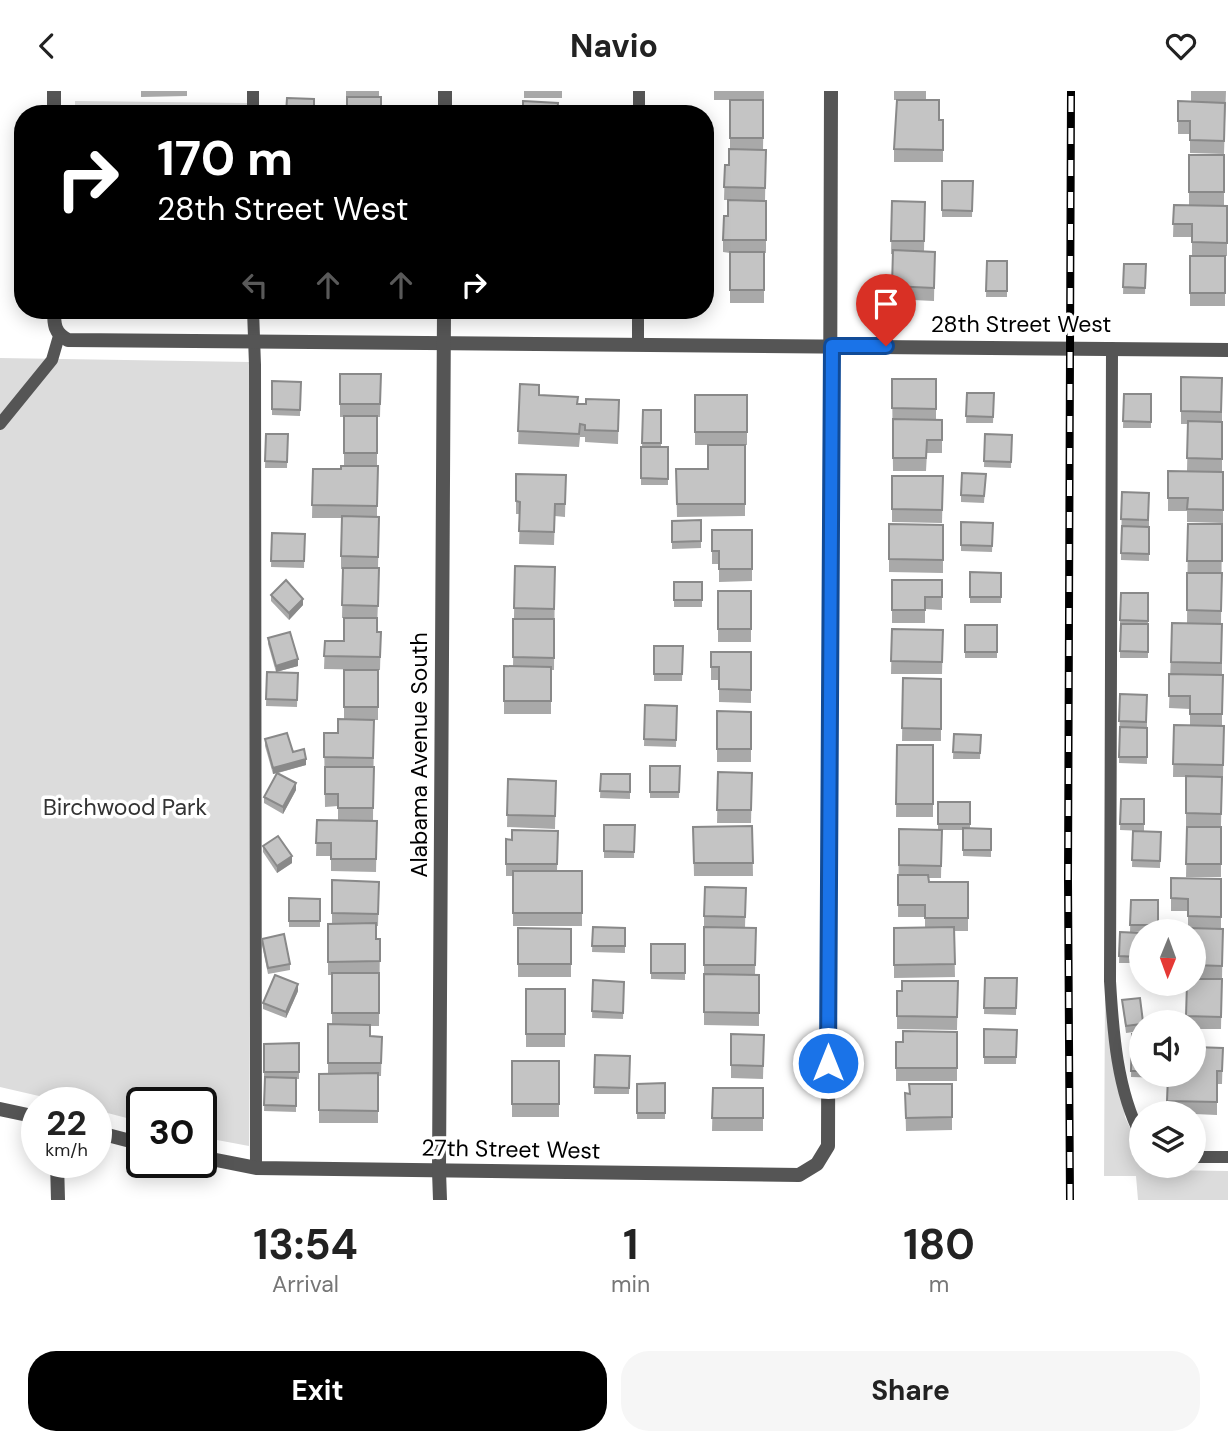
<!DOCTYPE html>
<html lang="en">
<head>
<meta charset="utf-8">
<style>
  :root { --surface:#fff; --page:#f6f6f6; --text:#222; --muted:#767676; --accent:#000 }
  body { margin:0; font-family:"DM Sans",sans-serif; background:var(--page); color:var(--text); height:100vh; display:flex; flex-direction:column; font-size:26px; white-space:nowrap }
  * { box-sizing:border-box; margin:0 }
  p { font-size:23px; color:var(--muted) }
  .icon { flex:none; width:38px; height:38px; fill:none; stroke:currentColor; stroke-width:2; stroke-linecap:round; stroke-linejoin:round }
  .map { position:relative; height:1109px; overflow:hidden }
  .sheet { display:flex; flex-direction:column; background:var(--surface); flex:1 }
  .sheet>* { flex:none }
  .banner { position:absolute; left:14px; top:14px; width:700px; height:214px; border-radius:28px; box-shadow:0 4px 18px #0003; background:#000; color:#fff; overflow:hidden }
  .needle { width:46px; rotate:181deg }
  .fabs { position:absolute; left:1129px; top:828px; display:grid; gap:14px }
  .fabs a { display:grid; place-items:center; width:77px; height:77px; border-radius:50%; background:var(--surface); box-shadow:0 4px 18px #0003; font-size:35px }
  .speed { position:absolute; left:21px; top:996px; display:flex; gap:14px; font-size:35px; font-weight:700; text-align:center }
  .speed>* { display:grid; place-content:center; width:91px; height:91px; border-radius:50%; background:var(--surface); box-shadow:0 4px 18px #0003; line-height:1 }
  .speed small { font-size:18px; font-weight:400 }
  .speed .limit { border:4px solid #111; border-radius:10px; background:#fff; color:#111 }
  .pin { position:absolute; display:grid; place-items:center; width:60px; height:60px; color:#fff; margin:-72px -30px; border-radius:50% 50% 50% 0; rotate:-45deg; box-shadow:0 0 7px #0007 }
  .pin .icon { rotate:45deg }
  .me { position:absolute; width:77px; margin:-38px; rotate:0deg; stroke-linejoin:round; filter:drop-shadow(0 0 5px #0008) }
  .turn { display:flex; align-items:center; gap:24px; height:147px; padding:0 28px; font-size:32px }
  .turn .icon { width:91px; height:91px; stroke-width:2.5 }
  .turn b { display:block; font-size:49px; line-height:60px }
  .lanes { display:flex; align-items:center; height:66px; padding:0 28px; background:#0003; justify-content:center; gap:35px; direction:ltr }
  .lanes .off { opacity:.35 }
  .eta { display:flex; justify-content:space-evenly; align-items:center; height:119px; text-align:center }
  .eta b { font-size:42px; font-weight:700; line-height:49px }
  .primary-button { display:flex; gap:14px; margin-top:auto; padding:14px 28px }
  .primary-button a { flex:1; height:80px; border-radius:28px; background:var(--accent); color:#fff; font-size:28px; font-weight:700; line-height:80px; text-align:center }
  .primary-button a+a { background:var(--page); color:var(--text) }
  header { display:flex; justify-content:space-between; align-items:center; height:91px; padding:0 28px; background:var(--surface); font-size:32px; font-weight:700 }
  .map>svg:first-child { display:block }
  .green { fill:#dcdcdc }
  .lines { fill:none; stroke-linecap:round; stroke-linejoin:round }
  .lane { stroke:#555; stroke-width:12 }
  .street { stroke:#555; stroke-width:14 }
  .rail-casing { stroke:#000; stroke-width:8 }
  .rail { stroke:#fff; stroke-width:5; stroke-dasharray:16; stroke-linecap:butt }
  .wall { fill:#a9a9a9 }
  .shaded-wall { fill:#898989 }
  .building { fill:#c4c4c4; stroke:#898989; stroke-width:2 }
  .route-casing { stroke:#114b97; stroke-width:18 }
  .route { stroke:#1a73e8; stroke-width:12 }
  .labels { text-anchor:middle; stroke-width:7; stroke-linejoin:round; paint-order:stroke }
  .street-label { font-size:23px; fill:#000; stroke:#fff }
  .park-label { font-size:23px; fill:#333; stroke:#fff }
</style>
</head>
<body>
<header><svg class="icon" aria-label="back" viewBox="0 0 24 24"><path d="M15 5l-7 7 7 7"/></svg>Navio<svg class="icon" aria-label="heart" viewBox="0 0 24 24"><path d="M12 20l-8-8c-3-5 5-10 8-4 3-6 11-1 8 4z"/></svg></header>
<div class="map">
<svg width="1228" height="1109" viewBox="0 0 1228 1109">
  <rect width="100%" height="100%" fill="#fff"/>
  <g class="green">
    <path d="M75,10L248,12V23H75Z"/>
    <path d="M0,267L250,271L249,1055L201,1046V1012H142V1031L96,1019V1012L65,1011L0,996Z"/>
    <path d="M1105,902L1125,1026L1141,1061V1074L1152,1075L1164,1079L1228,1080V1109H1138L1136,1085H1104Z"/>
  </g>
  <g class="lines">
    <g class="lane">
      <path d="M253,23V0"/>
      <path d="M639,23V0"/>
      <path d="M253,219L255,274L256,1077"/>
      <path d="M638,254V219"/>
      <path d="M1112,257L1110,890C1113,941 1117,999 1141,1045"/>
      <path d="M0,333L52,269L59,245"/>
      <path d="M1194,1066H1228"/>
    </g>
    <g class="street">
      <path d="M54,0V23"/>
      <path d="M445,23V0"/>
      <path d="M54,219C54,233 54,242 68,249L1228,259"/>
      <path d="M0,1018L37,1026"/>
      <path d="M96,1041L142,1053"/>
      <path d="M201,1066L256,1077L799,1084L817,1073L828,1055L831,0"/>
      <path d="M57,1071L58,1109"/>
      <path d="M440,1109L439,1080L444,219"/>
    </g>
    <defs>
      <path id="rail" d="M1070,1109L1068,789L1071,0"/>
    </defs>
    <use href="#rail" class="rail-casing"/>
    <use href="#rail" class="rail"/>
  </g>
  <g class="wall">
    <path d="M141,0H187V5L141,6Z"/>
    <rect x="346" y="0" width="33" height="5"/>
    <rect x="524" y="0" width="38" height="7"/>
    <path d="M714,0H764L763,59H766L765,110H766V162H764V212H730V162L723,161V149L728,125V109H724L725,74H729L730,58V9H735H714Z"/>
    <rect x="894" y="0" width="32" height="9"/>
    <path d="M1191,0H1226L1224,63L1190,62V43H1178V10L1191,11Z"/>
    <path d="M939,29H943V71H894V58Z"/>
    <rect x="1189" y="64" width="35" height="50"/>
    <path d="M942,90H973L972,126H942Z"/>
    <path d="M892,110L925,111L924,160L935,161L934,210L892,208L893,163H891Z"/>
    <path d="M1174,114L1227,115V165L1192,164V146H1173Z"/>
    <rect x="1190" y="165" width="35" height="50"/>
    <path d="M987,170H1007V206H986Z"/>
    <path d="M1124,173H1146L1145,203H1123Z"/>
    <path d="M340,283H381L380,326H377V426H379L378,477H379L377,541H381L380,579L324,578L325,550H344L349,527H342L343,478H341V465L342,427H312L313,378H341L344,375V326H340Z"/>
    <path d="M1181,286L1222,287V381L1187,380L1188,333H1181Z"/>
    <path d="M892,288H936V329H942V362H927L926,380H893Z"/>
    <path d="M272,290L301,291L300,325L272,324Z"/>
    <path d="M520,293L539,304L578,313H586L619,309L618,353L585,351V346H580L579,356L518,353Z"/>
    <path d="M967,302H994L993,332H966Z"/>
    <path d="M1124,303H1151V337H1123Z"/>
    <path d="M695,304H747V354H745V425L677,426L676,378H708V354H695Z"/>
    <path d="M643,319H661V356H668V394H641V356H642Z"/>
    <path d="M266,343H288L287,377H265Z"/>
    <path d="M985,343L1012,344L1011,377L984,376Z"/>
    <path d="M1168,380L1223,381V432L1187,431V420H1168Z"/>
    <path d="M516,383L566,384L565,426L555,425L554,454L519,453L520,423H516Z"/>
    <path d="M986,383L984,412L961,411V404Z"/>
    <path d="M892,385H943L942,432L892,431Z"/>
    <path d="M1122,401L1149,402V470L1121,469Z"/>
    <path d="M701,429V457L672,458V430Z"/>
    <path d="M961,431L993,432L992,461L961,460Z"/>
    <path d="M889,433L943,434V482L889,481Z"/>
    <path d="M1188,433H1222L1221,533L1187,532Z"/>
    <path d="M712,439H752V490L719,491V473H712Z"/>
    <path d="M272,442L305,443L304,477L271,476Z"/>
    <path d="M515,475L555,476L554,579H551V623H504V575H513Z"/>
    <path d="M970,481L1001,482V512H970Z"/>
    <path d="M892,489H942V519L925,518V532H892Z"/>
    <rect x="674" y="491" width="28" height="25"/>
    <rect x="718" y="500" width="33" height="51"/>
    <path d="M1148,502V567H1120V529Z"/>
    <path d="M271,504L303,514L289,529L271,510Z"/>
    <path d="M1172,532L1222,533V635H1224L1223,686H1222L1221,735H1186V686H1173L1174,634H1190V618L1169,617Z"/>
    <rect x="965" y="534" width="32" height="33"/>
    <path d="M892,538L943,539L942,583H891Z"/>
    <path d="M268,547L298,575L276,581L268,553Z"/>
    <path d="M654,555H683L682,590H654Z"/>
    <path d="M711,561H751V612L719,611V589H711Z"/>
    <path d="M344,579H378V629H373H374L373,730H338V715L325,716L324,642H338L344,629Z"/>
    <path d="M267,581L298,582L297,616L266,615Z"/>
    <path d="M903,587L941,588V650H902Z"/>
    <path d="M1120,603L1147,604V673L1119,672Z"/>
    <path d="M645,614L677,615L676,656L644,655Z"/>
    <path d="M717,620L751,621V671H717Z"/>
    <path d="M954,643L981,644L980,668H953Z"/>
    <path d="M265,648L293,661L306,674L278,682L296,699L283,723L264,712V706L277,682L273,683L265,655Z"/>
    <path d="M897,654H933V726H896Z"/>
    <path d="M650,675H680L679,707H650Z"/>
    <path d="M718,681L752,682L751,732H717Z"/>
    <path d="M601,683H630V708L600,707Z"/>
    <path d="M508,688L556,690L555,738L507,736Z"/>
    <path d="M1121,708H1144V740L1120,739Z"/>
    <path d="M938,711H970V737L991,738V766L963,765V739H942L941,787H929V791H968V840H954L955,886L894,887V837H925V826H898L899,738L938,739Z"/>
    <path d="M317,729L377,730L376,781L331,780V765H316Z"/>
    <path d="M604,734H635L634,767H604Z"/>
    <path d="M752,735L753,785H694L693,736Z"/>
    <path d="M1187,736H1221V786H1186Z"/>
    <path d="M558,740L557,780H582V835H513V785H506V748L512,749Z"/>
    <path d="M1133,740L1161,741L1160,777L1132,776Z"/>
    <path d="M263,755L292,772L277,782L263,761Z"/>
    <path d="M1171,787L1221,788V838H1223L1222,888L1194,887V840H1188V820H1171Z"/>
    <path d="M332,789L379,791L378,835H376V848H380L379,935H370V945L382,946L381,985H378V1032H319V983L328,982V933H332V884H328V833H332Z"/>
    <path d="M746,797L745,837H756L755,884H759V935L704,934V825Z"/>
    <path d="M289,807L320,808V836H289Z"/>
    <path d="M1131,809H1158V840L1130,841Z"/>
    <path d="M593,836L625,837V862L592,861Z"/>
    <path d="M518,837L571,838V886H518Z"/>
    <path d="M1120,841L1140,842L1139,872H1119Z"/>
    <path d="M262,848L290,873V879L268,883L262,854Z"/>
    <path d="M651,853H685V889L651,888Z"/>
    <path d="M985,887H1017L1016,924L984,923Z"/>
    <path d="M1222,888L1221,938H1194V931H1186L1187,892Z"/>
    <path d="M593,889L624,891L623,928L592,927Z"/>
    <path d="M958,890L957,939L897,938V900H902Z"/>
    <rect x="526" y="898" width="39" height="58"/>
    <path d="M298,900L286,927L263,918V912Z"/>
    <path d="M1122,909L1141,931V940L1126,942Z"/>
    <path d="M984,938L1017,939L1016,973H984Z"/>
    <path d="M957,941V990H896V951Z"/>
    <path d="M731,943L764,944L763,988L731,987Z"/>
    <path d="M1132,943H1141V984H1166V987L1131,986Z"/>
    <path d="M299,952V988H296V1021L264,1020L265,988H264V953Z"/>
    <path d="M1223,957L1222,993H1217V1024L1194,1023V1022H1167L1168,985H1179Z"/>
    <path d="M595,964L630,965L629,1003H594Z"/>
    <rect x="512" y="970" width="47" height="56"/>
    <path d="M665,992V1028H637V993Z"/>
    <path d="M952,993V1039L906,1040L905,1002L910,1003Z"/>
    <path d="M713,997H763V1040H712Z"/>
  </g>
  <g class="shaded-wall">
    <path d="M303,508V514L289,529V522Z"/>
    <path d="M298,568V575L276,581V575Z"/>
    <path d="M306,668V674L273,683V677Z"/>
    <path d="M296,692V699L283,723V716Z"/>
    <path d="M292,765V772L277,782V775Z"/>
    <path d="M298,893V900L286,927V921Z"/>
  </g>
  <g class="building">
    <path d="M347,6H381V23H341V17H347Z"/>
    <path d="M287,7L314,8V23H286Z"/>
    <rect x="730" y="9" width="33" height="38"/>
    <path d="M897,9H939V29H943V59L894,58Z"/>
    <path d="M523,10L558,12L557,23H523Z"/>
    <path d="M1178,10L1225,12L1224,50L1190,49V30H1178Z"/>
    <path d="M729,58L766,59L765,97L724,96L725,74H729Z"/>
    <rect x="1189" y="64" width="35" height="37"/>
    <path d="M942,90H973L972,120L942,119Z"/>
    <path d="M728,109L766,110V149H723L724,125H728Z"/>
    <path d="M892,110L925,111L924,150H891Z"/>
    <path d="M1174,114L1227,115V152L1192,151V133H1173Z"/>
    <path d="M893,159L935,161L934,197L892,195Z"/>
    <rect x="730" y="161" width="34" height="38"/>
    <rect x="1190" y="165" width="35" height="37"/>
    <path d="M987,170H1007V200H986Z"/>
    <path d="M1124,173H1146L1145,197L1123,196Z"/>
    <path d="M340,283H381L380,313H340Z"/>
    <path d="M1181,286L1222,287L1221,321L1181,320Z"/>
    <path d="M892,288H936V318L892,317Z"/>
    <path d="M272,290L301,291L300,319L272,318Z"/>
    <path d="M520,293L539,294V304L578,306L577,313H586V308L619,309L618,340L585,339V334L580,333L579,343L518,340Z"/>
    <path d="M967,302H994L993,326L966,325Z"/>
    <path d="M1124,303H1151V331L1123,330Z"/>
    <rect x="695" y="304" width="52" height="37"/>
    <path d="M643,319H661V352H642Z"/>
    <rect x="344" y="325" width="33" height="37"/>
    <path d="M893,328L942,329V349H927L926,367H893Z"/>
    <path d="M1188,330L1222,331V368L1187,367Z"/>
    <path d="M266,343H288L287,371L265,370Z"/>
    <path d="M985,343L1012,344L1011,371L984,370Z"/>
    <path d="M708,354H745V413H677L676,378H708Z"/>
    <path d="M641,356H668V388L641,387Z"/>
    <path d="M341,375H378L377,415L312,414L313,378H341Z"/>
    <path d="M1168,380L1223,381V419L1187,418L1188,407H1168Z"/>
    <path d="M962,382L986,383L984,405L961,404Z"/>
    <path d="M516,383L566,384L565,413H555L554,441L519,440L520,411L516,410Z"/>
    <path d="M892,385H943L942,419L892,418Z"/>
    <path d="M1122,401L1149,402L1148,429L1121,428Z"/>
    <path d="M342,425L379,426L378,466L341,465Z"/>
    <path d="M701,429V450L672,451V430Z"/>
    <path d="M961,431L993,432L992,455L961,454Z"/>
    <path d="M889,433L943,434V469L889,468Z"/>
    <path d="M1188,433H1222V470H1187Z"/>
    <path d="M1122,435L1149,436V463L1121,462Z"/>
    <path d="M712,439H752V478H719V460H712Z"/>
    <path d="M272,442L305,443L304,470H271Z"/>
    <path d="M515,475L555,476L554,518L514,517Z"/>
    <path d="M343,477H379L378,515L342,514Z"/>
    <path d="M970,481L1001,482V506H970Z"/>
    <path d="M1187,482H1222L1221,520L1187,519Z"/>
    <path d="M286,489L303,508L289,522L271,504Z"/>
    <path d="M892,489H942V506H925V519H892Z"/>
    <rect x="674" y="491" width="28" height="18"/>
    <rect x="718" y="500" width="33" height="38"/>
    <path d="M1121,502H1148V530L1120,529Z"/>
    <path d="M344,527H377V541H381L380,566L324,565L325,550H344Z"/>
    <path d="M513,528H554V567L513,566Z"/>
    <path d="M1172,532L1222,533L1221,572L1171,571Z"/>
    <path d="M1121,533H1148V561L1120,560Z"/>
    <rect x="965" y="534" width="32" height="27"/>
    <path d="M892,538L943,539L942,571L891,570Z"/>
    <path d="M290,541L298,568L276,575L268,547Z"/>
    <path d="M654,555H683L682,583H654Z"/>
    <path d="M711,561H751V599L719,598V576H711Z"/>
    <path d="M504,575L551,576V610H504Z"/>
    <rect x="344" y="579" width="34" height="37"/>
    <path d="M267,581L298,582L297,609L266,608Z"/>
    <path d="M1169,583L1223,584L1222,623H1190V605H1169Z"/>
    <path d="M903,587L941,588V638L902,637Z"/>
    <path d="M1120,603L1147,604L1146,631L1119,630Z"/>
    <path d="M645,614L677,615L676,649L644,648Z"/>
    <path d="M717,620L751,621V658H717Z"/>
    <path d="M338,628L374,629L373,667L324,666V642H338Z"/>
    <path d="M1174,634L1224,635L1223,674L1173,673Z"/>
    <path d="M1120,636L1147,637V666H1119Z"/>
    <path d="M287,642L293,661L304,658L306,668L273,677L265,648Z"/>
    <path d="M954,643L981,644L980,662L953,661Z"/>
    <path d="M897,654H933V713H896Z"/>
    <path d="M650,675H680L679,701H650Z"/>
    <path d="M325,676H374L373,717H338V703H325Z"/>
    <path d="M718,681L752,682L751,719H717Z"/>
    <path d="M277,682L296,692L283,716L264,706Z"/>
    <path d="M601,683H630V701L600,700Z"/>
    <path d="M1186,685L1222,686L1221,723L1186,722Z"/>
    <path d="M508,688L556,690L555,725L507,724Z"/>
    <path d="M1121,708H1144V733H1120Z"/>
    <rect x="938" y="711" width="32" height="22"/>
    <path d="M317,729L377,730L376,768H331V752H316Z"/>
    <path d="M604,734H635L634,761L604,760Z"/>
    <path d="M752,735L753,772H694L693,736Z"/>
    <path d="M1187,736H1221V773H1186Z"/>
    <path d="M963,737L991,738V759H963Z"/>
    <path d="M899,738L942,739L941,775L899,774Z"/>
    <path d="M512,739L558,740L557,773H506V748L512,749Z"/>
    <path d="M1133,740L1161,741L1160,770L1132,769Z"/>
    <path d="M278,745L292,765L277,775L263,755Z"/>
    <rect x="513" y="780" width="69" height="42"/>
    <path d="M898,784H928L929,791H968V827H925V814H898Z"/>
    <path d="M1171,787L1221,788V826L1188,825V808L1171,807Z"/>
    <path d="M332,789L379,791L378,823L332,822Z"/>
    <path d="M705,796L746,797L745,826L704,825Z"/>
    <path d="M289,807L320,808V830H289Z"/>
    <path d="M1131,809H1158V834H1130Z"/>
    <path d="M376,832V848H380V870L328,871V833Z"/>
    <path d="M593,836L625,837V855H592Z"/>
    <path d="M704,836L756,837L755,874H704Z"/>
    <path d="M954,836L955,873L894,874V837Z"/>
    <path d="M518,837L571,838V873H518Z"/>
    <path d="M1188,837L1223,838L1222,875L1194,874V840H1188Z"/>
    <path d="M1120,841L1140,842L1139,866L1119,865Z"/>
    <path d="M284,843L290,873L268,877L262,848Z"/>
    <rect x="651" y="853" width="34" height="29"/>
    <rect x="332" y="882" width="47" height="40"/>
    <path d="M704,883L759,884V922L704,921Z"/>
    <path d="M275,884L298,893L286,921L263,912Z"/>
    <path d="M985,887H1017L1016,917H984Z"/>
    <path d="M1194,888H1222L1221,926L1186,925L1187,892H1194Z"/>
    <path d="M593,889L624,891L623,922L592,920Z"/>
    <path d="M902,890H958L957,926L897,925V900H902Z"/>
    <rect x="526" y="898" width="39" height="45"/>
    <path d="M1140,907L1143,931H1141V933L1126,935L1122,909Z"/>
    <path d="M328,933L370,934V945L382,946L381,972H328Z"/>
    <path d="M984,938L1017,939L1016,966H984Z"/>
    <path d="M903,940L957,941V977H896V951H903Z"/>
    <path d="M731,943L764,944L763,975L731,974Z"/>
    <path d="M1132,943H1141V980H1131Z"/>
    <path d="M299,952V981H264V953Z"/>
    <path d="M1194,956L1223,957L1222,980H1217V1011L1167,1010L1168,985L1194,984Z"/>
    <path d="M595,964L630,965L629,997L594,996Z"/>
    <rect x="512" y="970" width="47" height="43"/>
    <path d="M378,982V1020L319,1019V983Z"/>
    <path d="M265,986L296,987V1015L264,1014Z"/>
    <path d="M665,992V1022H637V993Z"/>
    <path d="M909,993H952V1026L906,1027L905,1002L910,1003Z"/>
    <path d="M713,997H763V1027H712Z"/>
  </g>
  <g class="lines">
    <defs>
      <path id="route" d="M828,972L832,255H886"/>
    </defs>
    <use href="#route" class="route-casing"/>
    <use href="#route" class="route"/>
  </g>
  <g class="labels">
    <g class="street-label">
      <text x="1021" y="241">28th Street West</text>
      <text transform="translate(419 664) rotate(-90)" y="8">Alabama Avenue South</text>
      <text transform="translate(511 1058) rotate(1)" y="8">27th Street West</text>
    </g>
    <g class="park-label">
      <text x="125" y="724">Birchwood Park</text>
    </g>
  </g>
</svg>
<div class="fabs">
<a><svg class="needle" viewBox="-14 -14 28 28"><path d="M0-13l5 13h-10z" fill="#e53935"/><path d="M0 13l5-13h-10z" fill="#767676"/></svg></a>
<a><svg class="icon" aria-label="sound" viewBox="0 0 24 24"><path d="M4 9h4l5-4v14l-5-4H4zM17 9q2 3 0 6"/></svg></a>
<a><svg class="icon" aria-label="layers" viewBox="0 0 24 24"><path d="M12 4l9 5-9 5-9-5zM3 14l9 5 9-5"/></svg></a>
</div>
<div class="speed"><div>22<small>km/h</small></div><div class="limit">30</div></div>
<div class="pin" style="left:886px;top:255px;background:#d93025"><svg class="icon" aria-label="arrive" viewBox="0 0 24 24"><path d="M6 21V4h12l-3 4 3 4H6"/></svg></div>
<svg class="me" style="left:828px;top:972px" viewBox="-20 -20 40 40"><circle r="17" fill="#1a73e8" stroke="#fff" stroke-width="3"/><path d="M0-11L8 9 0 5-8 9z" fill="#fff"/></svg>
<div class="banner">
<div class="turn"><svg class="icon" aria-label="right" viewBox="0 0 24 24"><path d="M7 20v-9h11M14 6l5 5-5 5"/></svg><div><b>170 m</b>28th Street West</div></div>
<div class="lanes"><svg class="icon off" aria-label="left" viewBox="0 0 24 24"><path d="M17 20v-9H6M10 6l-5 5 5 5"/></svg><svg class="icon off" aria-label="ahead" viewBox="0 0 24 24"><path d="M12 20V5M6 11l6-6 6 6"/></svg><svg class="icon off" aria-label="ahead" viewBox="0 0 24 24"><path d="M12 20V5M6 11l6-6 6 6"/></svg><svg class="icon" aria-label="right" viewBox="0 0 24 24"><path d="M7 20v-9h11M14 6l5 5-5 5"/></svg></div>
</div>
</div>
<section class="sheet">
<div class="eta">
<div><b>13:54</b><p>Arrival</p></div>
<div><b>1</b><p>min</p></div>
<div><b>180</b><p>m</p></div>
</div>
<div class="primary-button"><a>Exit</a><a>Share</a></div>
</section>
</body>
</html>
